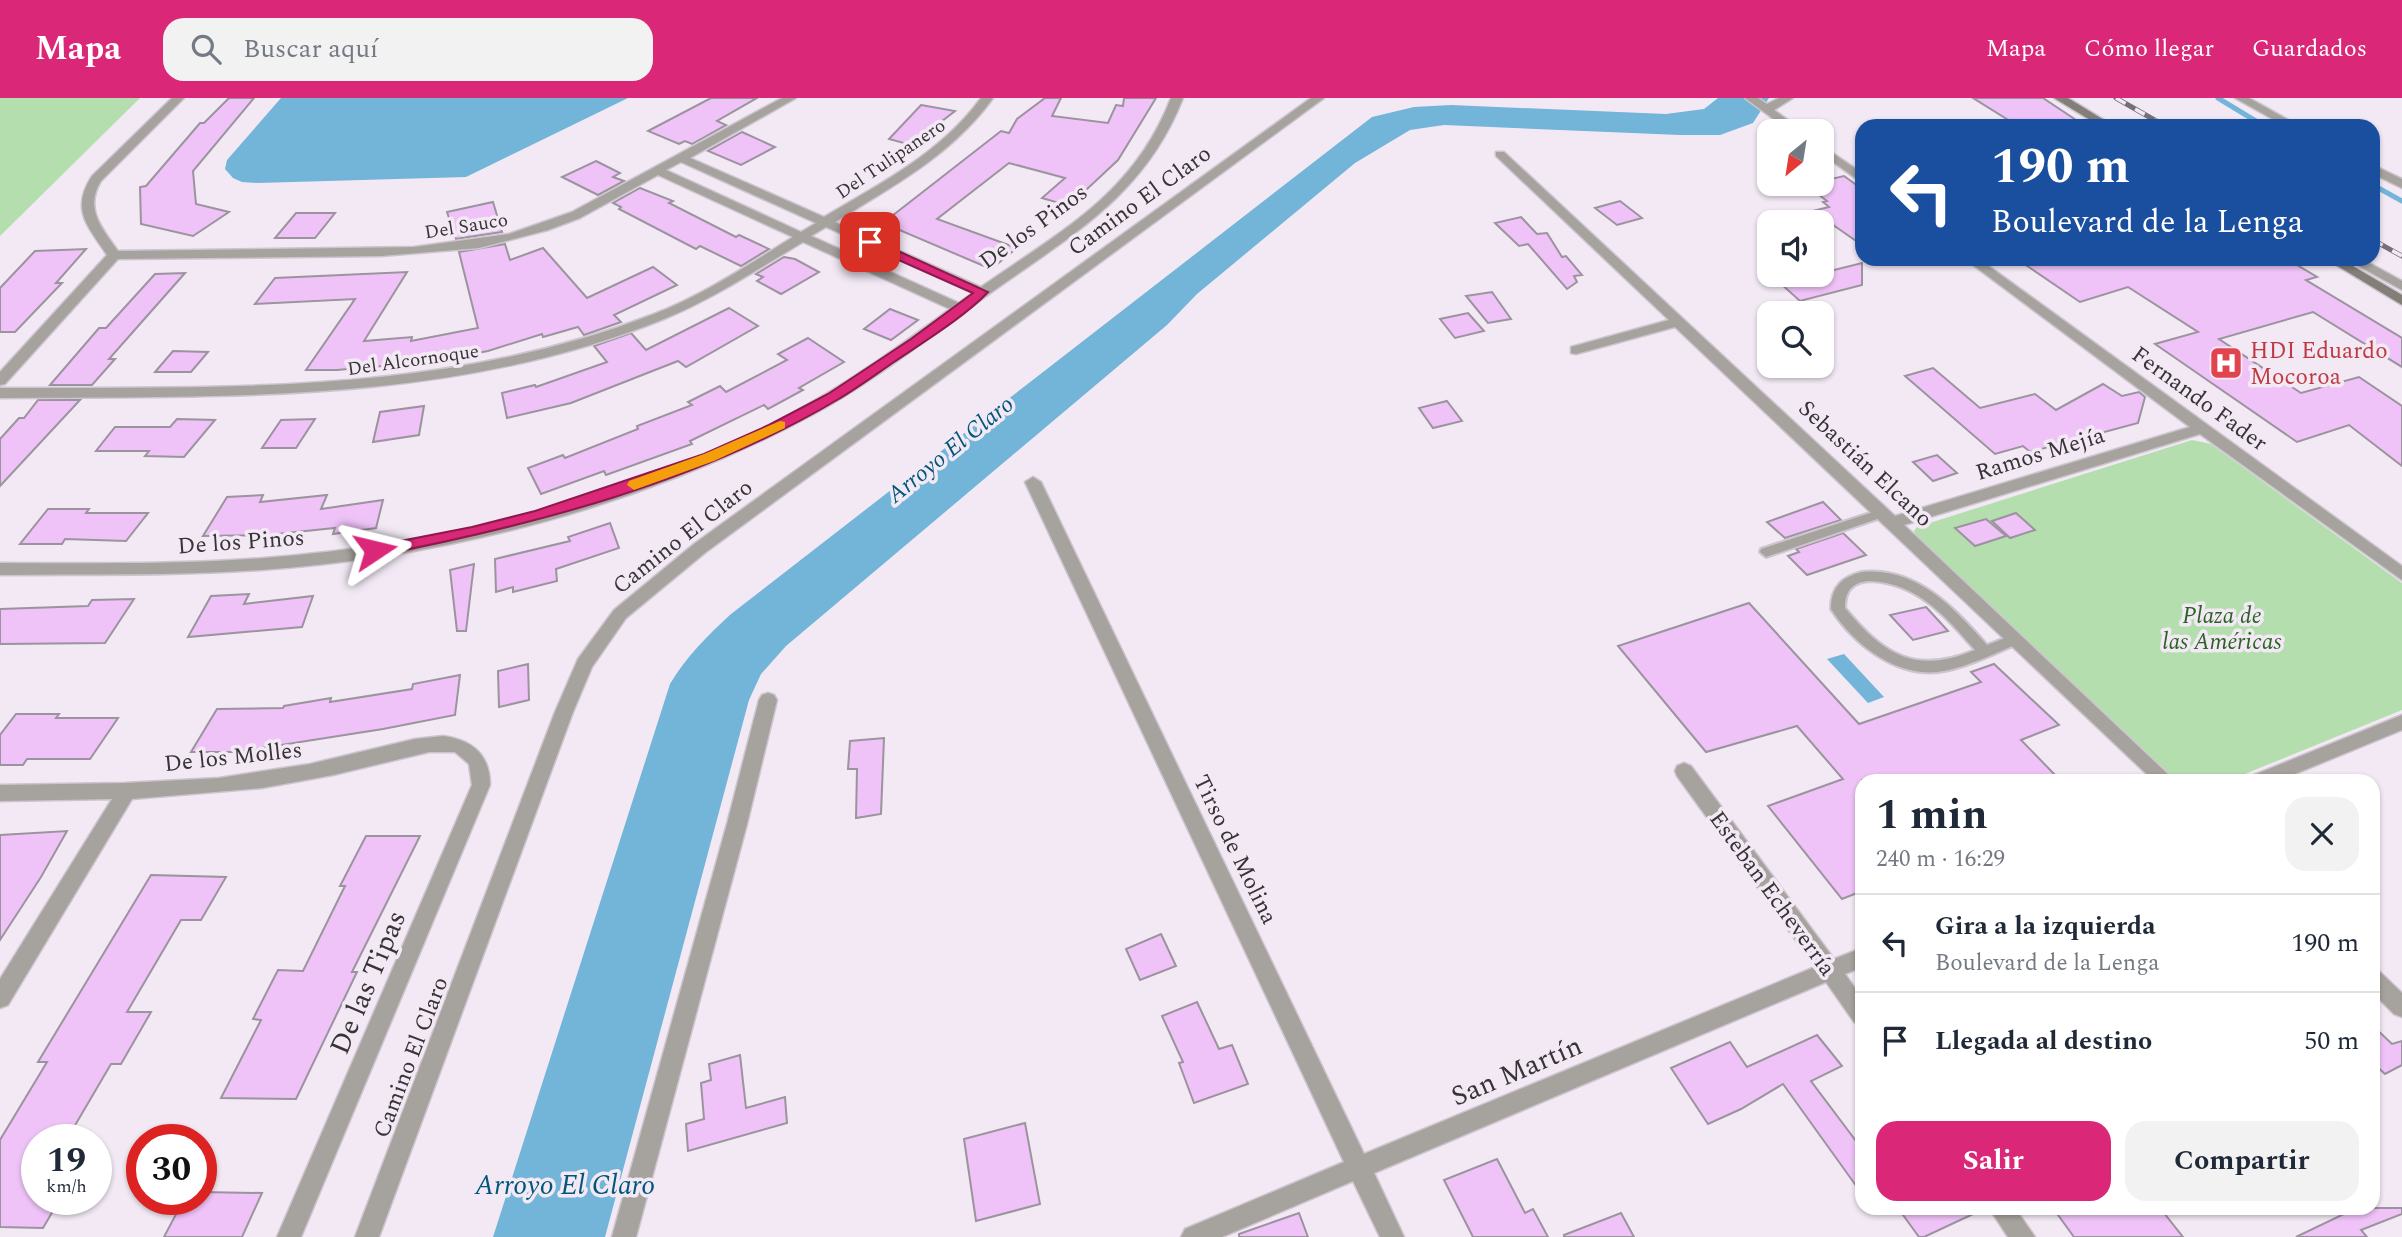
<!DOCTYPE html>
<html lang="es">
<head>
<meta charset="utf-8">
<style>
  :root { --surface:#fff; --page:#f2f2f3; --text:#1f2937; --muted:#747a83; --line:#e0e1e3; --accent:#db2777 }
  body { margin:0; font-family:Spectral,serif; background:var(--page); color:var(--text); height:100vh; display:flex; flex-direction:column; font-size:26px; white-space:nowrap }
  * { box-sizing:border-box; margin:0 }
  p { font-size:23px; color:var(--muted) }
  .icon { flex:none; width:38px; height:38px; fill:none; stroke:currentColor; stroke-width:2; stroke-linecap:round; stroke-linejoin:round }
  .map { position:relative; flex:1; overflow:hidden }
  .details { position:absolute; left:1855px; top:676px; width:525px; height:441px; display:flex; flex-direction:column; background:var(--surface); border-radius:21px; box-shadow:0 2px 5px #0004 }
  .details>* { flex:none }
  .hud { position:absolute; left:1855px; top:21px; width:525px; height:147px; border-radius:21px; box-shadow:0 2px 5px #0004; background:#1a4fa0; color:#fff; overflow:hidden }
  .needle { width:46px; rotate:210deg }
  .buttons { position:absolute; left:1757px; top:21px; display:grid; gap:14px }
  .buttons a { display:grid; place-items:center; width:77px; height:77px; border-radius:14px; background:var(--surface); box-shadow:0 2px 5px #0004; font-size:35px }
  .speed { position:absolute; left:21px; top:1026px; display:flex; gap:14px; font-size:35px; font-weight:700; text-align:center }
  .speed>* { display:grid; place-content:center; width:91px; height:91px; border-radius:50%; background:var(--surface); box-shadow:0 2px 5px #0004; line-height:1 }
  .speed small { font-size:18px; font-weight:400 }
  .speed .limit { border:10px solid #d22; background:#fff; color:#111 }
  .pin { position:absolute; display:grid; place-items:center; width:60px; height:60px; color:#fff; margin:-30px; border-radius:14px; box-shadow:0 4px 10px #0006 }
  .me { position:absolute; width:77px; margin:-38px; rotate:80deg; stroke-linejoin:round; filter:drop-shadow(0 0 5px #0008) }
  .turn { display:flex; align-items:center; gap:24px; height:147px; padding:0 21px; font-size:32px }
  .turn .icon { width:91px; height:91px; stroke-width:2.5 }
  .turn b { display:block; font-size:49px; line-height:60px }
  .round { display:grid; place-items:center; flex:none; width:74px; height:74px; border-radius:21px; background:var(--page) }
  .overview { display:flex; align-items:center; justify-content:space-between; height:119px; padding:0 21px }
  h1 { font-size:42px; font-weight:700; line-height:52px }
  .action { display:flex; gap:14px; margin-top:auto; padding:14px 21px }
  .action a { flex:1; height:80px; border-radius:21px; background:var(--accent); color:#fff; font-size:28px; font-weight:700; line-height:80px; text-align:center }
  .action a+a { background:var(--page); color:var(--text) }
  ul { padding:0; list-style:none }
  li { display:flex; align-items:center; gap:21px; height:98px; padding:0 21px; border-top:2px solid var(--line) }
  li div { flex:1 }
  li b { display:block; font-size:26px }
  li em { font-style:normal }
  header { display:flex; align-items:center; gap:42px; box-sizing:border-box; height:98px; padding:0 35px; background:var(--accent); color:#fff }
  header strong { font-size:33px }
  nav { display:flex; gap:38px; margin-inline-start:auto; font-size:24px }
  .search { width:490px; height:63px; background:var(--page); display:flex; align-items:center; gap:18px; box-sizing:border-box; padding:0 24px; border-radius:21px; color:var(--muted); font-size:26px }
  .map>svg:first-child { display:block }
  .green { fill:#b5deaf }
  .water { fill:#73b4d9 }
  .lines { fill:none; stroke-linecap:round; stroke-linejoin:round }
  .stream { stroke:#73b4d9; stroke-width:5 }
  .building { fill:#efc3f8; stroke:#9b939d; stroke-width:2 }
  .service-casing { stroke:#cdc5ce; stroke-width:4 }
  .minor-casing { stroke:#cdc5ce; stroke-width:3 }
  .tertiary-casing { stroke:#cdc5ce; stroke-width:3 }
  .secondary-casing { stroke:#cdc5ce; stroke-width:3 }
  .service { fill:#a6a29e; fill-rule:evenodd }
  .minor { fill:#a6a29e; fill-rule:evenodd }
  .tertiary { fill:#a6a29e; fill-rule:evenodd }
  .secondary { fill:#847e78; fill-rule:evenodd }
  .rail-casing { stroke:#756f76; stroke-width:5 }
  .rail { stroke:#f2e9f4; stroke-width:3.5; stroke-dasharray:11; stroke-linecap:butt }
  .route { fill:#db2777; stroke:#8e194d; stroke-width:2 }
  .slow { fill:#f59e0b }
  .labels { text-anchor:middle; stroke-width:7; stroke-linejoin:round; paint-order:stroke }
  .far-street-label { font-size:19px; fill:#373337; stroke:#f2e9f4 }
  .street-label { font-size:23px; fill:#373337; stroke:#f2e9f4 }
  .health-label { font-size:23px; fill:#be3a42; stroke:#f2e9f4; text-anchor:start }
  .park-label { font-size:23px; font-style:italic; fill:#296321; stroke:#f2e9f4 }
  .water-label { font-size:24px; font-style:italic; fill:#00577b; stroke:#f2e9f4 }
  .near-street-label { font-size:28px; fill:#373337; stroke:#f2e9f4 }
  .near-water-label { font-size:28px; font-style:italic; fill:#00577b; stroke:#f2e9f4 }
</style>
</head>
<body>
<header>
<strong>Mapa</strong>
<div class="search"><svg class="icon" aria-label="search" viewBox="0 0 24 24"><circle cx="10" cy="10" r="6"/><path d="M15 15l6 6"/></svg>Buscar aquí</div>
<nav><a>Mapa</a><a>Cómo llegar</a><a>Guardados</a></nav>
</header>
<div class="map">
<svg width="2402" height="1139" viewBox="0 0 2402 1139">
  <rect width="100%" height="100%" fill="#f2e9f4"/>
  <g class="green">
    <path d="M0,0H140L0,138Z"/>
    <path d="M2192,342L2211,346L2402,485V612L2230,682H2176L1916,438L1914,433L1917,429Z"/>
  </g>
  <g class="water">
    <path d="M281,0H628L466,79L258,85L242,84L233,80L225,71L227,62Z"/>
    <path d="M1718,0H1769L1753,25L1720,37H1680L1444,27L1410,32L1355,65L1197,196L1167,227L786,548L761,576L749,602L605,1139H493L670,586C687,558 707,538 731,516L1372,19L1414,9L1451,7L1666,16L1704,11Z"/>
    <path d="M1844,556L1884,599L1868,605L1827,561Z"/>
  </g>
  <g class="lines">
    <g class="stream">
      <path d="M2218,0L2264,28"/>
      <path d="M2373,87L2402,103"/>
    </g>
  </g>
  <g class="building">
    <path d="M229,0H254L193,73L196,106L229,114L193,138L141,126L140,89L146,88L200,25H204Z"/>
    <path d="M711,0H757L717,23L726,27L692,46L685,43L679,46L648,33Z"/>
    <path d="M1045,0H1061L1052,18L1108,25L1116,7L1123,8L1124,0H1156L1118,62L1069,108L1042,100L1065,80L1009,65L937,121L1017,150L991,171L883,125L1001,33L1009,35L1017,21Z"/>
    <path d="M1973,0H2043L2085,28H2018Z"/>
    <path d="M921,7L955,13L911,47L889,41Z"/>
    <path d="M742,34L775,49L741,67L708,53Z"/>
    <path d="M596,63L620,75L613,79L624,83L598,97L562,79Z"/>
    <path d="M1844,78L1862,91V147L1813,113L1829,109L1823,104L1827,103L1805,86H1822V83Z"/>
    <path d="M640,90L673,103L669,105L736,139L739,137L769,151L741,168L700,148L696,151L619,111L621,109L613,105Z"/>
    <path d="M1620,103L1642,120L1617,127L1595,110Z"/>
    <path d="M493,104L502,134L456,141L447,114Z"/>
    <path d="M296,115H335L315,140H275Z"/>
    <path d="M1521,119L1537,136L1547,135L1562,159L1566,158L1582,177L1574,178L1577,184L1567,191L1528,146L1519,148L1495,125Z"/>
    <path d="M505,146L510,162L543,150L587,200L653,169L677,187L614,217L621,224L584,237L578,229L543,239L542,236L488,253L430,264L337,272H306L355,201L255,206L275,180L407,174L364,243L412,239L411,243L478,230L459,154Z"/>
    <path d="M86,151L56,185H62L15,234H0V190L35,153Z"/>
    <path d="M784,159L795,161L819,174L781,196L757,183L763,179L756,176Z"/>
    <path d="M2017,161H2287L2317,179L2306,182L2402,240V269L2313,214L2219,241L2301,295L2359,279L2402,308V368L2349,327L2297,344L2155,246L2198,234L2128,189L2080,204Z"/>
    <path d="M1862,165V187L1800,203L1780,185L1822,177V175Z"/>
    <path d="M185,175L109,261H115L92,287H50L99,230H106L155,176Z"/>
    <path d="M1492,194L1511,221L1488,225L1466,198Z"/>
    <path d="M729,210L758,228L686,269L678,263L571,305L507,320L502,295L535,287L536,289L607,264L594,248L631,235L646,252Z"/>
    <path d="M890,211L918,222L891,242L864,231Z"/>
    <path d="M1468,215L1484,233L1455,240L1440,221Z"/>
    <path d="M808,240L844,264L799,290L803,292L768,311L764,307L690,343L692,346L606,377L604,373L541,396L528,370L563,357L565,360L638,331L637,328L692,307L688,304L720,288L726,294L787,262L778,256Z"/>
    <path d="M173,253L208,254L191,274H155Z"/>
    <path d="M1933,270L1980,310L2035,296L2056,312L2103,286L2122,298L2139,294L2145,299L2138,325L2030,354L2023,348L1995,356L1905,278Z"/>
    <path d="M38,302H80L0,388V341L19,320H24Z"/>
    <path d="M1447,303L1462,323L1433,330L1419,310Z"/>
    <path d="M424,308L419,337L373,344L380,314Z"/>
    <path d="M177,321L215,322L184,359L145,358L149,353H96L115,329H170Z"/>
    <path d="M315,321L296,350H262L281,322Z"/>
    <path d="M1937,357L1957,375L1933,383L1913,364Z"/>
    <path d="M263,397L260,404L327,397L321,411L383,402L376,430L333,436L335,430L267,437L203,438L227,399Z"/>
    <path d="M1823,404L1841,422L1785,440L1767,424Z"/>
    <path d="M48,411H89L86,415H148L126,443L65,441L62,446H20Z"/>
    <path d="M2016,415L2035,432L2010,440L1992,423Z"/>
    <path d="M1986,421L2006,438L1975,448L1955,430Z"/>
    <path d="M610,425L619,450L556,471L557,483L513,494V489L496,494L495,461L570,443L568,439Z"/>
    <path d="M1843,435L1866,457L1807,477L1788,458L1799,454L1796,451Z"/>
    <path d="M474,466L466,533H457L450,472Z"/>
    <path d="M249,496L244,506L313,498L302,529L188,539L211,498Z"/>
    <path d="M134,501L105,545L0,546V511L88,508L92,502Z"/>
    <path d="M1749,505L1859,626L1981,584L1971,574L1994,566L2059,627L2021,642L2060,682H1862V793L1842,801L1768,708L1843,681L1797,628L1706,654L1618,548Z"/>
    <path d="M1926,509L1948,533L1913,542L1890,517Z"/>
    <path d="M528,566L529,602L499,609L498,573Z"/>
    <path d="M460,577L455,617L383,631L237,654H191L217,611L283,610L284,608L331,600L330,604L412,591L413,586Z"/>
    <path d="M16,616H59L56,620H118L90,661H27L23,667H0V637Z"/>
    <path d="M884,640L881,716L856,720L857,671H848L850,643Z"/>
    <path d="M67,733L41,779L0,842V737Z"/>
    <path d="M366,738H420L352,874H357L296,1001L221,1000L261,922L253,921L278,872L303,873L345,788H340Z"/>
    <path d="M151,777L226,779L201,822H181L127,914H151L121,966H111L67,1041H37V1101H60L43,1130L0,1129V1042L47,964H38Z"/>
    <path d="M1161,836L1176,868L1140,882L1126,851Z"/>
    <path d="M1197,904L1219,951L1232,947L1248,986L1194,1005L1179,965L1183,964L1162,918Z"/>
    <path d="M2373,928L2392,946L2402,943V967L2385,976L2373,965Z"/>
    <path d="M1817,937L1842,968L1811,983L1862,1051V1096L1783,986L1741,1011L1708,1026L1671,970L1730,944L1747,969Z"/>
    <path d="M740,957L746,1010L785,999L787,1025L688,1053L686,1026L704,1021L701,985L711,982L709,966Z"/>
    <path d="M1025,1025L1040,1106L976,1123L964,1041Z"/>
    <path d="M1497,1061L1525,1115L1533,1111L1548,1139H1473L1444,1082Z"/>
    <path d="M201,1094L262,1095L242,1139H164L184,1101H201Z"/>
    <path d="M1898,1110H1986L1924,1139H1919Z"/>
    <path d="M2053,1110H2160L2183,1139H2074Z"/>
    <path d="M2335,1110H2402V1116L2361,1132L2367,1139H2296L2342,1117Z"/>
    <path d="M1299,1115L1308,1139H1239V1136Z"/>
    <path d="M1621,1115L1634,1139H1564V1137Z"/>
  </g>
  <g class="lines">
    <defs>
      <g id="service">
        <path d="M1882,411L1888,415L1886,418L1766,459L1760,454L1761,451Z"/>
        <path d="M1862,474C1917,469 1954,510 1987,547L2015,536L2022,541L2020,545C1995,555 1970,568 1944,573C1899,582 1854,547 1831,511C1831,489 1842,479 1862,474ZM1870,483C1918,485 1946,519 1975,552C1915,577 1884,557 1845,510C1845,492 1853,484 1870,483Z"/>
      </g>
      <g id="minor">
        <path d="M172,0H184L101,83C84,111 102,130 118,153L414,149L509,136L572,114L782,0H796L690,60L824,119C881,85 941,55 981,0H993C952,57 893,88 835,124L981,189C1061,133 1134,96 1171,0H1183C1145,98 1070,138 989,196C931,237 875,283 812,317C644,407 451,459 261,472C174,478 87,476 0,477V465C88,465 176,467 264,460C450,446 641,399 805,308C856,280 903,245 950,211L803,144C758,171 713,201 664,221C452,307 224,298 0,300V290C222,289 443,298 654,216C703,197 748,167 793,139L658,77L580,120L548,132L479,150L381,158L118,161L5,286L0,287V274L107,157C88,128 70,112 92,78ZM681,64L816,125L801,134L666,72ZM826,129L973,195L959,205L811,138Z"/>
        <path d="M1745,0H1758L1767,6L1779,0H1793L1774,12L1803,33H1790Z"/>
        <path d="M1822,48L1862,75V85L1822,56Z"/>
        <path d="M1496,54H1504L1895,418L2190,329L1965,161H1979L2402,468V482L2200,336L1904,427L2174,682H2153L1675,229L1576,256L1571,255V249L1669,222L1496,58Z"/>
        <path d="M1033,379L1041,384L1364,1056L1815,869L1677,678L1675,673L1677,668L1684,665L1691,668L1834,861L1862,850V869L1845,876L1862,900V927L1854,924L1826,884L1374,1075L1404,1139H1380L1353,1083L1222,1139H1181L1185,1131L1344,1064L1025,384Z"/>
        <path d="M768,595L774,597L777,602L747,726L636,1139H612L727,726L759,602L762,597Z"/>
        <path d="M2402,617V632L2280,682H2252L2254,677Z"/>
        <path d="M443,638C472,642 490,656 490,687L301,1139H277L472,687L469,666L455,654H429L333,677L262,690L132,701L8,907L0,910V881L112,701L0,703V687L125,685L219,680L310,666L415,641Z"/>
        <path d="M2373,871L2380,874L2402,895V919L2394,916L2373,895Z"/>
        <path d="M1989,1110H2015L2035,1139H2008Z"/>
      </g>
      <g id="tertiary">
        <path d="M1311,0H1324L706,454L626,520L592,569L573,614L379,1139H355L555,614L578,561L614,512L694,446Z"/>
        <path d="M2235,0H2249L2299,28H2285Z"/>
        <path d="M2373,67L2402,81V90L2373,76Z"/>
        <path d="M2346,161H2362L2402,183V192Z"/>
      </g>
      <g id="secondary">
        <path d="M2054,0H2068L2114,28H2100Z"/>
        <path d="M2326,161H2341L2402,197V207Z"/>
      </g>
    </defs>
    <use href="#service" class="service-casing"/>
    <use href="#minor" class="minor-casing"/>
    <use href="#tertiary" class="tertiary-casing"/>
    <use href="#secondary" class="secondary-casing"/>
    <use href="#service" class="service"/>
    <use href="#minor" class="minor"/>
    <use href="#tertiary" class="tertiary"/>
    <use href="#secondary" class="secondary"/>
    <defs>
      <g id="rail">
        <path d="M2116,0L2165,28"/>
        <path d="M2373,142L2402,158"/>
      </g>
    </defs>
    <use href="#rail" class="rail-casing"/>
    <use href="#rail" class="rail"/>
  </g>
  <path class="route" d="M865,142H874L988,194C966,218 922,245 894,264C875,277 856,291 837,302C697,385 534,427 375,458L370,456L368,452L370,449L472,429L535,413L704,356L769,327L828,296L911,241L973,195L865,147Z"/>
  <path class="slow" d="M780,323L785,324V330L714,363L634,392L627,387L629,383L704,356Z"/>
  <defs>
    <symbol id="hospital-square" viewBox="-11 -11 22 22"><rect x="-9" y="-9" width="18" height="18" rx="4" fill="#e0444e" stroke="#f2e9f4"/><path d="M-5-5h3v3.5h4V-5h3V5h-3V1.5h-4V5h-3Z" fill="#fff"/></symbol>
  </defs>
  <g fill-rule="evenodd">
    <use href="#hospital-square" x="2207" y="246" width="38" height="38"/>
  </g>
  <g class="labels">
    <g class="far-street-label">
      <text transform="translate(890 60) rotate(-34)" y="7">Del Tulipanero</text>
      <text transform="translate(466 127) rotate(-9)" y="7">Del Sauco</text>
      <text transform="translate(413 261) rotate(-8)" y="7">Del Alcornoque</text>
    </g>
    <g class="street-label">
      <text transform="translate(1139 102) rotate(-36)" y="8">Camino El Claro</text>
      <text transform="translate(1033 128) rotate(-36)" y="8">De los Pinos</text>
      <text transform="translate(2200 300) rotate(36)" y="8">Fernando Fader</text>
      <text transform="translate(2040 355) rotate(-17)" y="8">Ramos Mejía</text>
      <text transform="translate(1866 365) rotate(43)" y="8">Sebastián Elcano</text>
      <text transform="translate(682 438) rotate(-38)" y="8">Camino El Claro</text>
      <text transform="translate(241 443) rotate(-4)" y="8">De los Pinos</text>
      <text transform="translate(233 658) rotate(-6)" y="8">De los Molles</text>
      <text transform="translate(1236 751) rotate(64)" y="8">Tirso de Molina</text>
      <text transform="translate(1773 795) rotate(54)" y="8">Esteban Echeverría</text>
      <text transform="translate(410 959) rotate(-69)" y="8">Camino El Claro</text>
    </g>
    <g class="health-label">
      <text x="2250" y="260">HDI Eduardo<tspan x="2250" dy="26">Mocoroa</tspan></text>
    </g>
    <g class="park-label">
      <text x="2222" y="525">Plaza de<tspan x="2222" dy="26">las Américas</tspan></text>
    </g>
    <g class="water-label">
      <text transform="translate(950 351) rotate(-39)" y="8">Arroyo El Claro</text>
    </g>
    <g class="near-street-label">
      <text transform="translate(367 884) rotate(-67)" y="10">De las Tipas</text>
      <text transform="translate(1516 972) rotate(-23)" y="10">San Martín</text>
    </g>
    <g class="near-water-label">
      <text x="565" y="1096">Arroyo El Claro</text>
    </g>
  </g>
</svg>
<div class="buttons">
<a><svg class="needle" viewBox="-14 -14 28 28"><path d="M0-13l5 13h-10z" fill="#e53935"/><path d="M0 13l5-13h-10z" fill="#747a83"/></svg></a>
<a><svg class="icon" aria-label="sound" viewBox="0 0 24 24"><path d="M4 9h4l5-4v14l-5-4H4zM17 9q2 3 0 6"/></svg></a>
<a><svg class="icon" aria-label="search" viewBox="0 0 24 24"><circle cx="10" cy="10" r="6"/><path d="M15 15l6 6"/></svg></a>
</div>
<div class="speed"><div>19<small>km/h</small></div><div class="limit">30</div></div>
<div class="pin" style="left:870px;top:144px;background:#d93025"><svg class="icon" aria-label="arrive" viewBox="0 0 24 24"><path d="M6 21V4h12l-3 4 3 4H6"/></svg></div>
<svg class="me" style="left:375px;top:452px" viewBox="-20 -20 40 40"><path d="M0-17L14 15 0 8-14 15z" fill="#db2777" stroke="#fff" stroke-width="4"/></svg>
<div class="hud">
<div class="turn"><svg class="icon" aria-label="left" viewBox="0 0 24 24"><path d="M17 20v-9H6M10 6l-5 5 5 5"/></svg><div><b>190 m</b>Boulevard de la Lenga</div></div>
</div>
<section class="details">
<div class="overview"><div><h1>1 min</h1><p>240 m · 16:29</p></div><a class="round"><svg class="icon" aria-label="close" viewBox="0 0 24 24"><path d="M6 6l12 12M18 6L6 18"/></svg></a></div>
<ul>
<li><svg class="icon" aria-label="left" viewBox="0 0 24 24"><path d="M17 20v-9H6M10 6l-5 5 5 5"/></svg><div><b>Gira a la izquierda</b><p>Boulevard de la Lenga</p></div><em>190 m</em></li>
<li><svg class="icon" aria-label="arrive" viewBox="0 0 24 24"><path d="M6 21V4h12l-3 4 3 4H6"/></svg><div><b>Llegada al destino</b></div><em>50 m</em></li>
</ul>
<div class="action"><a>Salir</a><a>Compartir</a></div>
</section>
</div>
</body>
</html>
